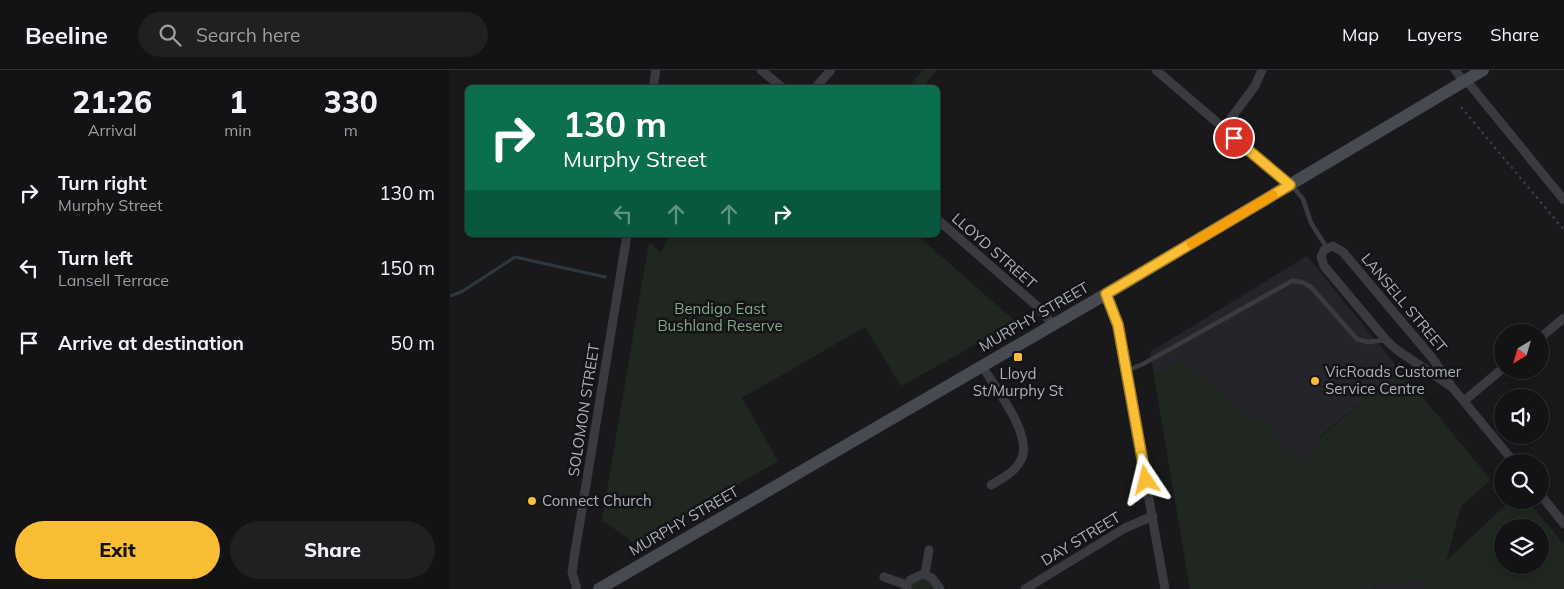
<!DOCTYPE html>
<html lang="en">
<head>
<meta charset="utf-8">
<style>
  :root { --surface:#131315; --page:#202022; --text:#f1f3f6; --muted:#9d9ea0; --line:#323234; --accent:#f9be34 }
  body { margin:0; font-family:Mulish,sans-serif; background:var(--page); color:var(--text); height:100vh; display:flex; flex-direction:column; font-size:19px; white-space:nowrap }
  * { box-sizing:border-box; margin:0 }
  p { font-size:16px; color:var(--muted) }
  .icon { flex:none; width:28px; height:28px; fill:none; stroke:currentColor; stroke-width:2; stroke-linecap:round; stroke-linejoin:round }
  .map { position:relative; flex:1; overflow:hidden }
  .details { display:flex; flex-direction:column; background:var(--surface); width:450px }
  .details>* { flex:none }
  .banner { position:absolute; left:15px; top:15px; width:475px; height:152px; border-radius:8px; box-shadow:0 2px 8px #0003,0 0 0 1px var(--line); background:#0b6e4f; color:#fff; overflow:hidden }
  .needle { width:32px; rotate:217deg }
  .controls { position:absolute; left:1044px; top:254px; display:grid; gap:10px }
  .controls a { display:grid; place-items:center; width:55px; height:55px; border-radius:50%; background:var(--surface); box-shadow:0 2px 8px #0003,0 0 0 1px var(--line); font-size:25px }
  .pin { position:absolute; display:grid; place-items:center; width:42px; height:42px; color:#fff; margin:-21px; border:2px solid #fff; border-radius:50%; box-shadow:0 1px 5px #0007 }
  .me { position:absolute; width:55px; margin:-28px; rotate:350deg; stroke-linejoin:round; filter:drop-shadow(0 0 4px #0008) }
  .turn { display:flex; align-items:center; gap:18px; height:105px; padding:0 15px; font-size:22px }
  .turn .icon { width:65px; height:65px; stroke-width:2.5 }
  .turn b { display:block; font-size:35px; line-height:42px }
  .lanes { display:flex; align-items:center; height:48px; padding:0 15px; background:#0003; justify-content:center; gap:25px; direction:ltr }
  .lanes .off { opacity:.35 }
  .eta { display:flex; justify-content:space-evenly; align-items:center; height:85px; text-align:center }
  .eta b { font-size:30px; font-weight:800; line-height:35px }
  .action { display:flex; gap:10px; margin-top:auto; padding:10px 15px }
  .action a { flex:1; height:58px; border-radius:30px; background:var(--accent); color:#111; font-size:20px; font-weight:800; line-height:58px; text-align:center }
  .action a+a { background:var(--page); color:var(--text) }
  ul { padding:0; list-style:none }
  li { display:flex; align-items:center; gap:15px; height:75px; padding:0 15px }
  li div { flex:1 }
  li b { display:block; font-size:19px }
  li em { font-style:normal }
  header { display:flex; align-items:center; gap:30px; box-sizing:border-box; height:70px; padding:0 25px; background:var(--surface); border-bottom:1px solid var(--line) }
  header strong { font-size:24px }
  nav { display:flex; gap:28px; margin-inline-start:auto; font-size:18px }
  .search { width:350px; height:45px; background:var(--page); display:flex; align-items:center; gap:12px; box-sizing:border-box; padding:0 18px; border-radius:28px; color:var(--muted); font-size:19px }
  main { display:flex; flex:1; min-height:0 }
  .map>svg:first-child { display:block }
  .built { fill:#252529 }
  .green { fill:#1f2720; fill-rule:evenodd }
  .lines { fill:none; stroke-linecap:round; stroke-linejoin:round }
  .stream { stroke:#2e3841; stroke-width:3 }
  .path { stroke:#404248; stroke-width:2; stroke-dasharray:2.5 4; stroke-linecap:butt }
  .lane { stroke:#3a3b41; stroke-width:4.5 }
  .street { stroke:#3a3b41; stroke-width:9 }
  .secondary { stroke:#484a51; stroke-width:12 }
  .route-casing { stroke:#a27c22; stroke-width:12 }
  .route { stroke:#f9be34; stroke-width:9 }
  .slow { stroke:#f59e0b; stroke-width:9 }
  .poi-dot { fill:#f9be34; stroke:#141417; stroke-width:2 }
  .labels { text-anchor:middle; stroke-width:5; stroke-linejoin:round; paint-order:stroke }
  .street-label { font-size:15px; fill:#abb0bc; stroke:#141417 }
  .park-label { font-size:15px; fill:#82a785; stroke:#141417 }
  .poi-label { font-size:15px; fill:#abb0bc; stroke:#141417; text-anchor:start }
</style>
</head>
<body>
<header>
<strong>Beeline</strong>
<div class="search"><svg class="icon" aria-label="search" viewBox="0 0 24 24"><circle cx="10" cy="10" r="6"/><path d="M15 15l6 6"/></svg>Search here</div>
<nav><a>Map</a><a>Layers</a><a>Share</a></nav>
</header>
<main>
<section class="details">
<div class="eta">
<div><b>21:26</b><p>Arrival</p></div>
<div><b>1</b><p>min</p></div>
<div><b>330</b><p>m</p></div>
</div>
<ul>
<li><svg class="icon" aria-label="right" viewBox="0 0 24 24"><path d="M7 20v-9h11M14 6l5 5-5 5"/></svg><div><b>Turn right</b><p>Murphy Street</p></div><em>130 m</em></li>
<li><svg class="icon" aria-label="left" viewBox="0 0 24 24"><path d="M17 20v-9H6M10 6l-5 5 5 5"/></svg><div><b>Turn left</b><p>Lansell Terrace</p></div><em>150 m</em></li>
<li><svg class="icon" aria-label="arrive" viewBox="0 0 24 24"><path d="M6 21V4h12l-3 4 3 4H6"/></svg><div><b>Arrive at destination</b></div><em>50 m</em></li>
</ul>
<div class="action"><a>Exit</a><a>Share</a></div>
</section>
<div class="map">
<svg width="1114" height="519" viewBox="0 0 1114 519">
  <rect width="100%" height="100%" fill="#19191c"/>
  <g class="built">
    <path d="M857,186L950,300L869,367L875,374L854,391L835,377L811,347L801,349L733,291L704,306L700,282Z"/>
    <path d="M973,509L978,519H915Z"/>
  </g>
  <g class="green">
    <path d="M473,0H487L473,17H458Z"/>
    <path d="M219,165H467L566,252L451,316L415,257L292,328L328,391L187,475L152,450L199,172L211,183Z"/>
    <path d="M733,291L801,349L811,347L835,377L854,391L874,374L869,368L950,300L1041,410L1011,436L996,491L1061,430H1077L1114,474V519H978L973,509L915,519H740L704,306ZM1052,458H1090V495H1052Z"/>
    <path d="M474,508L485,516L484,519H460L462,514Z"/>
  </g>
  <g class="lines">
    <path class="stream" d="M0,226L13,221L65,187L155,207"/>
    <path class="path" d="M1011,37L1114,160"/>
    <g class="lane">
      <path d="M841,114L853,129L861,153L877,178"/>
      <path d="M676,301L693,294L842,211L852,212L861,217L907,269L918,272L935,270"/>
    </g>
    <g class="street">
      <path d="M311,0L333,18"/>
      <path d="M706,0L840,115"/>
      <path d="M1005,0L1014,12"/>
      <path d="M1016,10L1114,130"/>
      <path d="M203,18L206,0"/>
      <path d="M365,18L381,0"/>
      <path d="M773,59L805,16L812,0"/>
      <path d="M488,150L588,237L603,255"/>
      <path d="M656,224L668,255L715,519"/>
      <path d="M1090,268L1114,248"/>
      <path d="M532,296C545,317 584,366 571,390C565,402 553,408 541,415"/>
      <path d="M1002,317L947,280L936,270L874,196L871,187L874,180L883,176L893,182L983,289L1002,317L1064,392"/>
      <path d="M1014,331L1052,299"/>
      <path d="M1090,424L1114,454"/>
      <path d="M475,504L479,480"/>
      <path d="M434,507L457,515"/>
      <path d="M127,519L122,503L124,488L177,165"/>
      <path d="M456,519L460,510L473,504L482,508L490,519"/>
      <path d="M575,519L675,458L703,446"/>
    </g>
    <path class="secondary" d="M149,519L656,224L1033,0"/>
  </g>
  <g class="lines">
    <defs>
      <path id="route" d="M696,410L668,255L656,224L840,115L784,68"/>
    </defs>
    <use href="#route" class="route-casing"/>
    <use href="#route" class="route"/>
    <path class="slow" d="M741,174L823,125"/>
  </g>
  <g class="poi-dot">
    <rect x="563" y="282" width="10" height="10" rx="2.5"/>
    <circle cx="865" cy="311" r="5"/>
    <circle cx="82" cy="431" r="5"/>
  </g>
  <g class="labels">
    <g class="street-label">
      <text transform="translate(544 181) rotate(41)" y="5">LLOYD STREET</text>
      <text transform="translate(954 233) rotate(50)" y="5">LANSELL STREET</text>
      <text transform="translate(584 247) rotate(-30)" y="5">MURPHY STREET</text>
      <text transform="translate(134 340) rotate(-81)" y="5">SOLOMON STREET</text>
      <text transform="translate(234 451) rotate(-30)" y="5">MURPHY STREET</text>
      <text transform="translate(631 469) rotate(-31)" y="5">DAY STREET</text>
    </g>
    <g class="park-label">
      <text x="270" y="244">Bendigo East<tspan x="270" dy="17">Bushland Reserve</tspan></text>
    </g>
    <g class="poi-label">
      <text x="875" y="307">VicRoads Customer<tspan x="875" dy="17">Service Centre</tspan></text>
      <text x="568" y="309" text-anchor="middle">Lloyd<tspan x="568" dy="17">St/Murphy St</tspan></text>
      <text x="92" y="436">Connect Church</text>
    </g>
  </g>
</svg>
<div class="controls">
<a><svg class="needle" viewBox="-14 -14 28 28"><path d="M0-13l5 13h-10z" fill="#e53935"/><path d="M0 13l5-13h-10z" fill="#9d9ea0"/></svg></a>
<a><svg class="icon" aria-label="sound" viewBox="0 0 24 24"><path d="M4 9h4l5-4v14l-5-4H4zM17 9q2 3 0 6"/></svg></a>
<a><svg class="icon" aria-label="search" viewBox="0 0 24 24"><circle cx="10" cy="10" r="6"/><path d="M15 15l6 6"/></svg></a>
<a><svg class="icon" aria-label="layers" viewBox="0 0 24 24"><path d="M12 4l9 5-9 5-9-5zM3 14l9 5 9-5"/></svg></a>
</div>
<div class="pin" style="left:784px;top:68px;background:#d93025"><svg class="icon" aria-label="arrive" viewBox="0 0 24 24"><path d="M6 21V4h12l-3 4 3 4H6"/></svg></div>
<svg class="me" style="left:696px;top:410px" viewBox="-20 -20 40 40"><path d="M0-17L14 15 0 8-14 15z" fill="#f9be34" stroke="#fff" stroke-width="4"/></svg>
<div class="banner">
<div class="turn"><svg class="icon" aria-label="right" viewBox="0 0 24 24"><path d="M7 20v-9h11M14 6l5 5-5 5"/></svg><div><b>130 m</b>Murphy Street</div></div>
<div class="lanes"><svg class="icon off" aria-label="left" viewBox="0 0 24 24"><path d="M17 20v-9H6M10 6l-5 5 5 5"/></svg><svg class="icon off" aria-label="ahead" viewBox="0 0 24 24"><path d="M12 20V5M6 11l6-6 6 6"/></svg><svg class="icon off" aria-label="ahead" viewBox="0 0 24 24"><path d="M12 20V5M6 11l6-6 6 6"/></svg><svg class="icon" aria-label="right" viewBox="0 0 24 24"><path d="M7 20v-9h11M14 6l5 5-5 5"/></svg></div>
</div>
</div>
</main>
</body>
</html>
